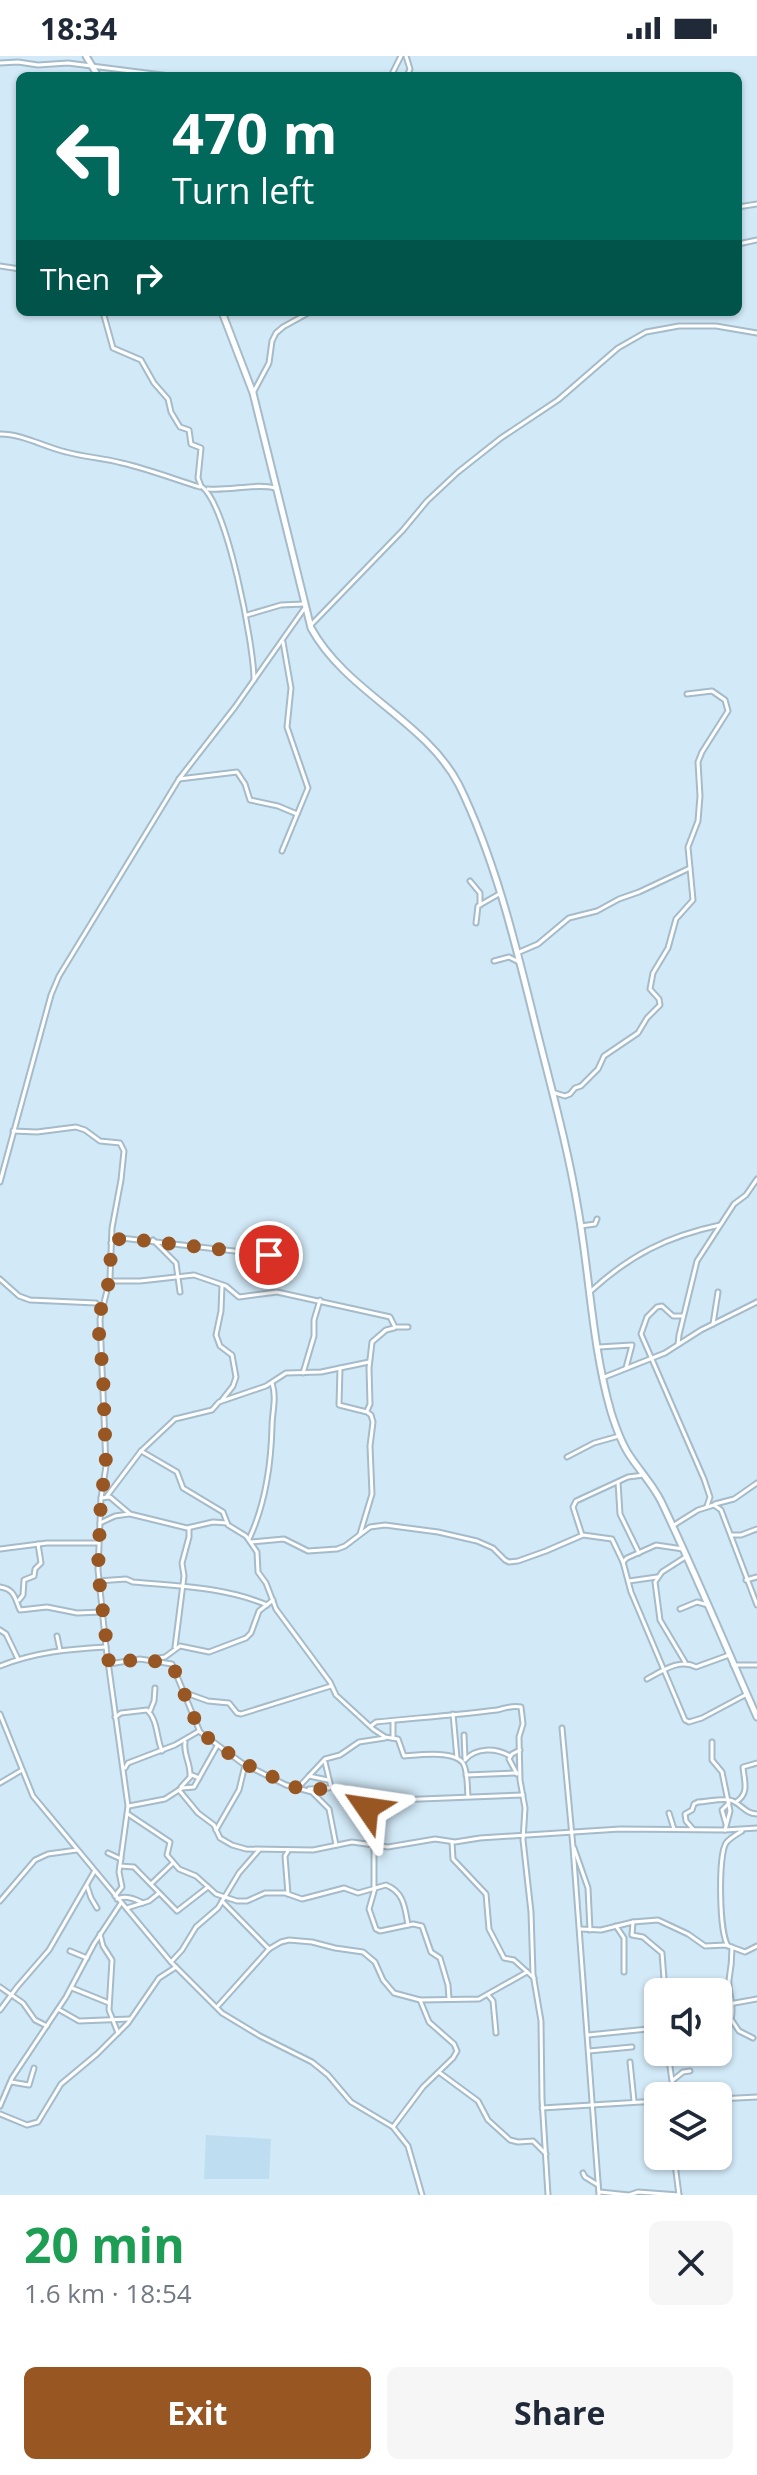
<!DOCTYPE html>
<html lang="en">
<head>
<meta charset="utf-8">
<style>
  :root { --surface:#fff; --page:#f6f6f7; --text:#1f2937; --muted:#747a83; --accent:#985623 }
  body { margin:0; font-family:"Open Sans",sans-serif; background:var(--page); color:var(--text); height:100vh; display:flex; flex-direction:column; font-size:30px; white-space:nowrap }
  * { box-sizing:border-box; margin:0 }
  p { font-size:26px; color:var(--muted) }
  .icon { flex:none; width:44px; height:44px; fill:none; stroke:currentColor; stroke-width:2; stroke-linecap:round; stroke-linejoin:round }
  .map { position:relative; height:2139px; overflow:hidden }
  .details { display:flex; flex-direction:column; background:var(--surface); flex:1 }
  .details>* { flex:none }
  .banner { position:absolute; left:16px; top:16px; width:726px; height:244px; border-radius:12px; box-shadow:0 2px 6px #0004; background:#00695c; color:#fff; overflow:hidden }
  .tools { position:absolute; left:644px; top:1922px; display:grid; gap:16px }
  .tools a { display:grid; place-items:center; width:88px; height:88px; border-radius:12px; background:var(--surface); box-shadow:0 2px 6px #0004; font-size:40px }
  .pin { position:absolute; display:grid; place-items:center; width:68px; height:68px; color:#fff; margin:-34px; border:4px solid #fff; border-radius:50%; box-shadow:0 2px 8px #0007 }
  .me { position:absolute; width:88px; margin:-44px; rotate:302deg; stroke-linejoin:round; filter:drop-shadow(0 0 6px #0008) }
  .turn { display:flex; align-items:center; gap:28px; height:168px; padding:0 24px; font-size:36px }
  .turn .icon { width:104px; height:104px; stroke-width:2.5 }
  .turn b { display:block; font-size:56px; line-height:68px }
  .then { display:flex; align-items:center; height:76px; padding:0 24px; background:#0003; gap:16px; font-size:30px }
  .round { display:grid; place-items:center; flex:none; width:84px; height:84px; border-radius:12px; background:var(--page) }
  .overview { display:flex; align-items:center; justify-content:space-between; height:136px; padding:0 24px }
  h1 { font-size:48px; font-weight:700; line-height:60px; color:#1e9e55 }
  .primary-button { display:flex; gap:16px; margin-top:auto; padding:16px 24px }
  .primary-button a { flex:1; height:92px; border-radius:12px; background:var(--accent); color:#fff; font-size:32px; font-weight:700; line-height:92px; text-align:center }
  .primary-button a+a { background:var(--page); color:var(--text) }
  .status { display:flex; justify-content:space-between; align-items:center; height:56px; padding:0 40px; background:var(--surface); direction:ltr }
  .status svg { height:22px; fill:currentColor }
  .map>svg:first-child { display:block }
  .built { fill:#bfddf0 }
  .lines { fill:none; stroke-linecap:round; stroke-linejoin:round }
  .street-casing { stroke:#a5bbc9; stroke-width:7 }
  .secondary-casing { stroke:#a5bbc9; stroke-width:9 }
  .street { stroke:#fff; stroke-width:3 }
  .secondary { stroke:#fff; stroke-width:5 }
  .route { stroke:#985623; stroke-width:14; stroke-dasharray:0 25.2 }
</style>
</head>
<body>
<div class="status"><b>18:34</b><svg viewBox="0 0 49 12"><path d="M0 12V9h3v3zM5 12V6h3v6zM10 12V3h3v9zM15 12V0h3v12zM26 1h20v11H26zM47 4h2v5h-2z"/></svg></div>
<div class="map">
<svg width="757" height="2139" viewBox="0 0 757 2139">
  <rect width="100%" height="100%" fill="#d2e9f7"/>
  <path class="built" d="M206,2079L271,2083L269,2123H204Z"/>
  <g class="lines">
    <defs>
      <g id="street">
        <path d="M406,0L410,13L407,20"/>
        <path d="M0,7L18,6L38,9L68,7L170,20"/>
        <path d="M391,20L401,0"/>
        <path d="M738,151L757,148"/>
        <path d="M738,188L757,184"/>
        <path d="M0,210L20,213"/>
        <path d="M103,256L113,292L141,304L154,327L168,343L171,356L180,371L189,374L191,388L201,392L198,422L201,430C227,447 254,590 254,624"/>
        <path d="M253,337L269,307L272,285L276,277L283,271L310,256"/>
        <path d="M0,378C23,378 44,391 66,396C84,401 103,402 122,407C148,413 174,423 200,431"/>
        <path d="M208,433C230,435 256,427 275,432"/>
        <path d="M247,559L281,549L304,548"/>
        <path d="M311,569L403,474L427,445L458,416L501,382L558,344L618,292L646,276L679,270H716L757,277"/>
        <path d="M179,723L237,716L245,728L250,744L278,750L297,758"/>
        <path d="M282,795L308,732L287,671L291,632L283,586"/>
        <path d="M470,825L480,837V849"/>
        <path d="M476,867L478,850L499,838"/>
        <path d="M517,897L538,888L569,862L597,855L619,843L639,836L690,812"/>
        <path d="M494,905L509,901L519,906"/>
        <path d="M552,1036L565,1040L570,1038L575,1032L581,1030L598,1013L604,1000L638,977L647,962L660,949L659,943L650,933L653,917L668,892L676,863L693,844L688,791L698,765L700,740L698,706L702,696L728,655L725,644L712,635L687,638"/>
        <path d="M13,1075L37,1076L76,1071L85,1074L100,1085L120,1087L124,1095L121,1124L112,1172L110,1222L100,1263L106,1410L101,1442L98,1514L106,1591L128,1750L119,1816L122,1831L115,1840"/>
        <path d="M0,1126L51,939L59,920L179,723L235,651L304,553"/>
        <path d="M581,1170L595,1168L597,1163"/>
        <path d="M153,1184L176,1207L180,1236"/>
        <path d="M111,1187L121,1182L269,1199"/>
        <path d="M0,1223L19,1240L30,1244L96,1247L101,1252"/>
        <path d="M109,1225H140L194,1219L226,1230L239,1241L277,1236L386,1260L390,1261L395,1271H408"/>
        <path d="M591,1235C630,1199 668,1180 720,1169"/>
        <path d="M683,1260H673L662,1250L657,1251L647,1261L641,1278L704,1423L710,1441L707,1450"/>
        <path d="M713,1268L718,1236"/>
        <path d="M678,1288L679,1279L697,1205L734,1148L746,1139L757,1123"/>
        <path d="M599,1291L632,1289L626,1312"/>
        <path d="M340,1312L339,1349L367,1356L371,1359L373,1366L370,1390L372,1438L360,1478"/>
        <path d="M303,1317L314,1280V1264L320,1244"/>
        <path d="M602,1322L665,1297L701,1274L757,1246"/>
        <path d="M222,1344L233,1330L236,1321L232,1299L220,1290L216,1279L221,1255L222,1229"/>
        <path d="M367,1355L370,1348L369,1312L372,1286L386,1274L394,1272"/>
        <path d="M141,1395L177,1416L183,1432L223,1456L228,1469L246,1480L257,1496L258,1516L266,1527L276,1553L330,1626L336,1639L373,1673L385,1681L398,1683L404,1700C418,1699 454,1694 463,1707C468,1715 467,1731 468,1740"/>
        <path d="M567,1401L594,1387L619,1380"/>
        <path d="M618,1426L620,1458L639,1497"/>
        <path d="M107,1440L141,1395L175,1363L212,1354L219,1346L266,1330L286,1317L321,1316L369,1306"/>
        <path d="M101,1442L110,1441L130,1458L187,1472L213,1466L227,1467"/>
        <path d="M715,1448L734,1443L757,1427"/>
        <path d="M100,1467L115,1460L129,1458"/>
        <path d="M674,1469L698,1454L714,1449L721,1454L757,1549"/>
        <path d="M582,1479L573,1451L576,1445L628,1421L644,1419"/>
        <path d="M731,1479H741L757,1473"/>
        <path d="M249,1483C265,1449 271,1409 272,1371C272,1356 277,1342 272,1327"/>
        <path d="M251,1486L284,1483L308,1495L337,1493L345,1490L370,1471L385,1469L438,1476L477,1485L493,1492L505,1504L509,1506L518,1505L546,1495L583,1479L612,1483L623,1506"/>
        <path d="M0,1493L47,1487H98"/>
        <path d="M683,1493L656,1489L627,1502L623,1506L631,1536L685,1664L689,1666L702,1662L747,1638"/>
        <path d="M746,1524L757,1521"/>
        <path d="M98,1525L126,1523L133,1526C177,1530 225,1531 267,1549"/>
        <path d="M629,1525L657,1521"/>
        <path d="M0,1531C15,1533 15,1543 20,1554L47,1551L77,1557L102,1556"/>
        <path d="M19,1544L23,1539L24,1524L34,1520L35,1513L41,1507L38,1488"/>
        <path d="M680,1553L697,1546L708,1549"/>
        <path d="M0,1574L6,1578L18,1603"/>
        <path d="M57,1580L60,1594"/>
        <path d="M175,1591L184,1520L182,1507L189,1481V1472"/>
        <path d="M153,1603L165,1601L180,1590L209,1596L246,1582L251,1577L259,1555L273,1544"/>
        <path d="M685,1606L660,1564L655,1526L662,1516L687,1500"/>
        <path d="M109,1608L140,1603L172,1608L200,1676L242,1707L286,1729L312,1736L329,1753L336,1789"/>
        <path d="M733,1609H757"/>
        <path d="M0,1610C35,1596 69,1593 106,1591"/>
        <path d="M647,1623C662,1615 680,1602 696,1611L729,1599"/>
        <path d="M186,1637L208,1645L229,1647L237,1657L241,1658L331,1630"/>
        <path d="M150,1655L154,1645L155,1632"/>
        <path d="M0,1658L33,1740L171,1906L222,1957L260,1980L312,2006L328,2019L351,2046L393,2071L408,2090L422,2139"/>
        <path d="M453,1658L457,1702"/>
        <path d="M115,1661L121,1657L147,1654C158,1664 156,1681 162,1695"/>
        <path d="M371,1670L376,1666C416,1662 457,1659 497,1654C506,1652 512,1649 521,1651L523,1668L519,1681L520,1724L525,1752L523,1784L531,1856L533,1918L541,1965L542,2043L548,2139"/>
        <path d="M562,1672L573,1791L599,2139"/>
        <path d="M464,1679L465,1702"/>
        <path d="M393,1682V1666"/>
        <path d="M185,1686C183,1698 191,1708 190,1720"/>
        <path d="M712,1686V1704L722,1716L730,1755L725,1774"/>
        <path d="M465,1704C476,1691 496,1692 510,1700"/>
        <path d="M325,1706L331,1731L349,1740L370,1745"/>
        <path d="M125,1712L128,1707L175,1689L199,1675"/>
        <path d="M517,1718L509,1703L512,1698L520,1694"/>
        <path d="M466,1719L517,1717"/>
        <path d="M309,1720L325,1703L340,1699L359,1686L385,1682"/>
        <path d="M0,1727L22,1714"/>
        <path d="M181,1731L192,1719L199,1722"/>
        <path d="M298,1732L309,1720L328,1724"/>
        <path d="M309,1733L329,1732"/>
        <path d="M179,1734L198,1757L214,1769L220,1782L232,1789L246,1793L313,1794L352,1786L388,1791L435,1783L455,1786L480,1782L620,1773L725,1774L757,1772"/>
        <path d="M736,1746C750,1737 744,1725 743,1711L757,1707"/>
        <path d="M129,1750L165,1743L182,1732L194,1731L217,1690"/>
        <path d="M669,1757L674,1773"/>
        <path d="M128,1758L170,1786L167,1799L179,1813L196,1820L216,1838L237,1845H247L265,1837H285L302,1843L344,1832L358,1837L386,1829C404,1836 405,1852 408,1869"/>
        <path d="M726,1768L722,1754L729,1747"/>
        <path d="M693,1773L686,1765L685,1758L692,1754L694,1748L698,1746C708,1746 724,1741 733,1745C743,1750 745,1757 757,1758"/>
        <path d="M216,1774L239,1734L245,1709"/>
        <path d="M452,1786L453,1803L486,1838L489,1873L504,1902L514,1904L534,1922"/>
        <path d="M574,1792L588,1832L590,1874"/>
        <path d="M288,1795L285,1800L288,1838"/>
        <path d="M108,1797L121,1803"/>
        <path d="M120,1810L134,1811L177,1855L208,1831"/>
        <path d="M151,1828L173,1807"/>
        <path d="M87,1830L91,1842L97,1852"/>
        <path d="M374,1830V1789L367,1750L370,1745L523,1739"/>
        <path d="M375,1832L369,1853L376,1873L380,1875L413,1868L422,1870L431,1896L440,1902L448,1929L449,1943"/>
        <path d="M117,1843C126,1839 135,1843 143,1847"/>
        <path d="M0,1845L35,1804L48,1798L77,1794"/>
        <path d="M222,1845L269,1893"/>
        <path d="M127,1852L149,1845L159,1837"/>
        <path d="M633,1866L632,1879L643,1881L662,1897L665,1936"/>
        <path d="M616,1870L624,1882V1916"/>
        <path d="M580,1873L601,1874L633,1866L658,1864L688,1878L705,1890L726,1889L745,1896L757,1890"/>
        <path d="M100,1878L103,1890L112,1904L109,1954L118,1977"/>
        <path d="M728,1890C719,1876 718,1800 726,1787C730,1782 737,1778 742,1775"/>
        <path d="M732,1891C732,1902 731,1913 729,1924C728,1938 735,1949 731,1963L739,1975L753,1982"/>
        <path d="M70,1895L87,1902"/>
        <path d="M171,1906L182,1894L196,1871L218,1852L239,1817L259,1794"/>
        <path d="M0,1931L23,1947L35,1964L47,1970"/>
        <path d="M72,1932L109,1947"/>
        <path d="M488,1939L493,1945L496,1977"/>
        <path d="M420,1944L479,1943L527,1916"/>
        <path d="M718,1950L757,1943"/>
        <path d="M217,1951L269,1893L281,1886L289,1884L312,1886L335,1892L363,1896L375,1906L383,1924L394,1937L420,1944L429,1966L454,1988L457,1995L453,2002L423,2031L393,2071"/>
        <path d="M58,1953L79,1965L130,1963"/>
        <path d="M0,1954L17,1931L49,1894L94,1816"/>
        <path d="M588,1979L658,1972"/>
        <path d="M589,1995L632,1991"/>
        <path d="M668,1996L674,2040"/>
        <path d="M630,2006L634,2045"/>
        <path d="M440,2017L478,2045L488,2064L510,2084L518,2086L533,2085L546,2098"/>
        <path d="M673,2024L683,2016L690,2015"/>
        <path d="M11,2026L29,2029L34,2012"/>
        <path d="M718,2043L757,2041"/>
        <path d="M0,2050L12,2022L66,1941L94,1888L121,1847"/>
        <path d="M542,2052L658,2045"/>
        <path d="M0,2058L27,2069L38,2066L61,2028L97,1998L128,1967L159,1922L176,1911"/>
        <path d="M674,2100L679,2139"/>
        <path d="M583,2117L585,2121L598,2129"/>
        <path d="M600,2136L629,2139L638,2136L679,2139"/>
      </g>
      <g id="secondary">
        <path d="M86,0L98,20"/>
        <path d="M222,256L253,337L311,572C346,636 426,665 459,729C496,805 516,890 536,971C551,1031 568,1092 578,1153C590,1221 592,1290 611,1356C616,1372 621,1387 630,1400C640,1415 653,1429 661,1445C695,1516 725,1589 757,1661"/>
      </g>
    </defs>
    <use href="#street" class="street-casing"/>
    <use href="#secondary" class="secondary-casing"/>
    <use href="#street" class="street"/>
    <use href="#secondary" class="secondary"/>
  </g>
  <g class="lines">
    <path class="route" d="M269,1199L121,1182L111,1188L110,1222L101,1253L99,1277L103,1318L106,1410L101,1442L98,1514L109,1608L140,1603L172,1608L200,1676L239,1705L294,1731L307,1734L333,1732L370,1745L367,1752"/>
  </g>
</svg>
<div class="tools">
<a><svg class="icon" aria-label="sound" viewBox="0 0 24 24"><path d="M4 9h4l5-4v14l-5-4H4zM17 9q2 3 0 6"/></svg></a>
<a><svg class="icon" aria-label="layers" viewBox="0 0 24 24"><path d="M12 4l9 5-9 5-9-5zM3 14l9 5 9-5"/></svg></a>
</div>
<div class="pin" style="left:269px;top:1199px;background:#d93025"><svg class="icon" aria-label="arrive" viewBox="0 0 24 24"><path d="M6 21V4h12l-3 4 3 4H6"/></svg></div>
<svg class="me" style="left:367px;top:1752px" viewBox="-20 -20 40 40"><path d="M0-17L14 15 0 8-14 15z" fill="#985623" stroke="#fff" stroke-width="4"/></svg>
<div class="banner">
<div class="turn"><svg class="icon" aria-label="left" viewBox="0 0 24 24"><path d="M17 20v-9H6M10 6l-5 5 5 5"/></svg><div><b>470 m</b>Turn left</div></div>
<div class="then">Then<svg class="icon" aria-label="right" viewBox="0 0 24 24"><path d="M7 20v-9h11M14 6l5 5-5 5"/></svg></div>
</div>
</div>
<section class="details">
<div class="overview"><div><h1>20 min</h1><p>1.6 km · 18:54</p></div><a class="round"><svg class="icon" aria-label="close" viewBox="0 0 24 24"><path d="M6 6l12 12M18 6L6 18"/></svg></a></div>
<div class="primary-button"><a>Exit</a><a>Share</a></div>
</section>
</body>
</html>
